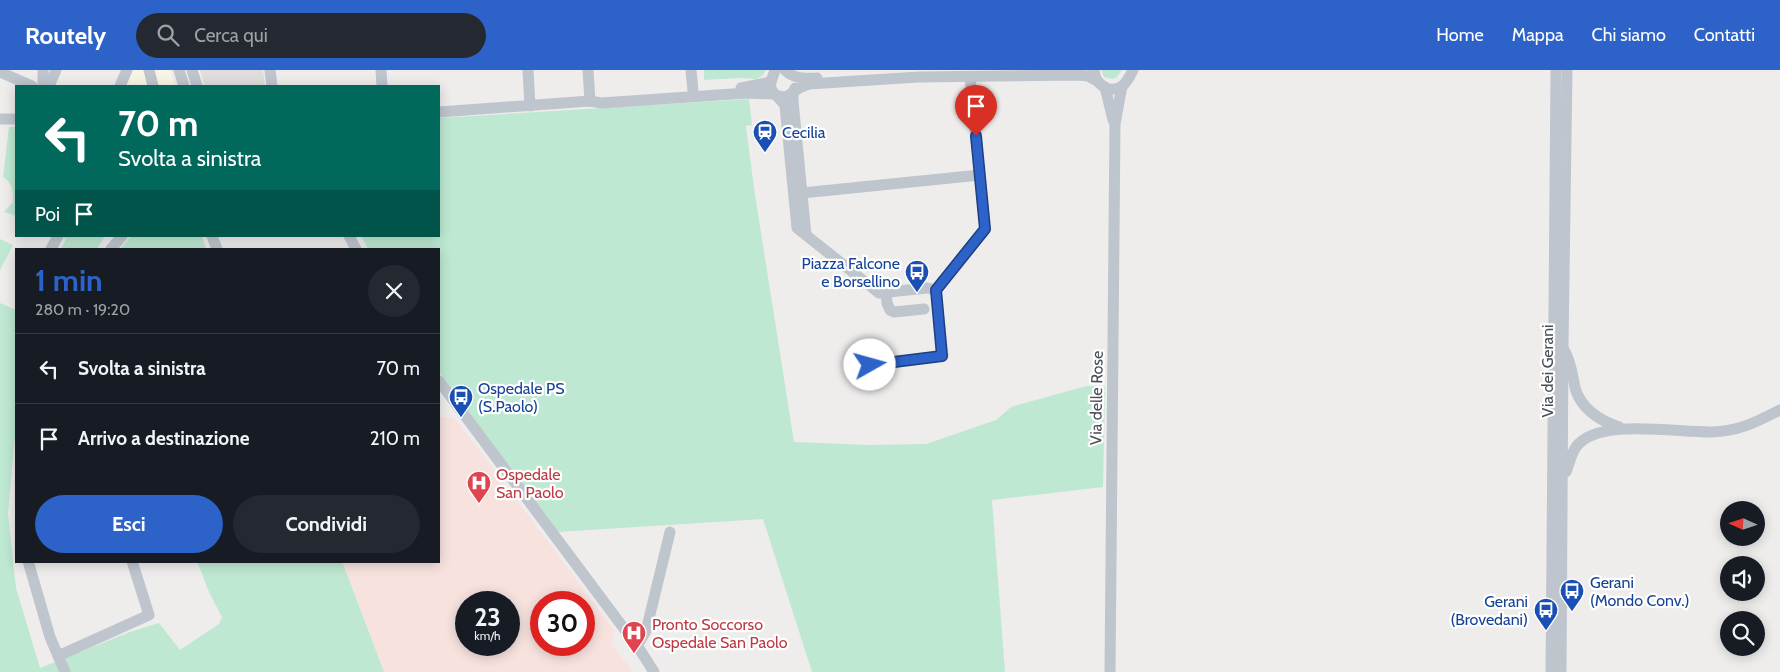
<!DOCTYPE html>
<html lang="it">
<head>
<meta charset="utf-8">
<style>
  :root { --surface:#171b24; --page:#242831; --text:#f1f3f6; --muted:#9ea1a6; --line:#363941; --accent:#2d62c8 }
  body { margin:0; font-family:Cabin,sans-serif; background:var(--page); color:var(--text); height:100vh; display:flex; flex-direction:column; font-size:19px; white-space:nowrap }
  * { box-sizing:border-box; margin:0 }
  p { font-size:16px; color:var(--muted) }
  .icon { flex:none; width:28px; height:28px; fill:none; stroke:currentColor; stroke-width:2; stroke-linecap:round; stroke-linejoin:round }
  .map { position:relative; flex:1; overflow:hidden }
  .panel { position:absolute; left:15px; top:178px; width:425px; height:315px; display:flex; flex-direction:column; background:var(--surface); border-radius:0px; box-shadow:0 2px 12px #0003 }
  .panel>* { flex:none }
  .top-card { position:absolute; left:15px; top:15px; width:425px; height:152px; border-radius:0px; box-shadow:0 2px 12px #0003; background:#00695c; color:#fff; overflow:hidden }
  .needle { width:32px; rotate:273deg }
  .controls { position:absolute; left:1720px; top:431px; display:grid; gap:10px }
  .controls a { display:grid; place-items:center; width:45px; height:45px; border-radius:50%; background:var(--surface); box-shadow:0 2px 12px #0003; font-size:25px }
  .speed { position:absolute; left:455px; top:521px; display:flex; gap:10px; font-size:25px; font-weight:700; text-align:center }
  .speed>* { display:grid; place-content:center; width:65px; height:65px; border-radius:50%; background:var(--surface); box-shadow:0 2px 12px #0003; line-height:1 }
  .speed small { font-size:12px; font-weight:400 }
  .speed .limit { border:8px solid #d22; background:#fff; color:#111 }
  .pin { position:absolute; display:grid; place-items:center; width:42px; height:42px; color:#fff; margin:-51px -21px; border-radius:50% 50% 50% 0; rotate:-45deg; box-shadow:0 0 5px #0007 }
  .pin .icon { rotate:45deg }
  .me { position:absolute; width:55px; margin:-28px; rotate:83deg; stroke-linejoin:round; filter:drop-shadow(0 0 4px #0008) }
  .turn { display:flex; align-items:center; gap:18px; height:105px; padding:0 20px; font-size:22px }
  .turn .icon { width:65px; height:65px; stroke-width:2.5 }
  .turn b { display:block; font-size:35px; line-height:42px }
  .then { display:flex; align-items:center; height:48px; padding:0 20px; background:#0003; gap:10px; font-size:19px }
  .round { display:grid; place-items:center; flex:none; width:52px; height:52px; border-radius:26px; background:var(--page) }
  .headline { display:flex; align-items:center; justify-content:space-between; height:85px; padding:0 20px }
  h1 { font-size:30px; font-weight:700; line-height:38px; color:var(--accent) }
  .button { display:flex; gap:10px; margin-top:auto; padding:10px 20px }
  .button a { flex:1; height:58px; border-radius:30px; background:var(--accent); color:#fff; font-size:20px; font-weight:700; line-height:58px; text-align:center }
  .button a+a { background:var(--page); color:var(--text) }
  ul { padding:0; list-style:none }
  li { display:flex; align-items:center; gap:15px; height:70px; padding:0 20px; border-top:1px solid var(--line) }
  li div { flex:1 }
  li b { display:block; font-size:19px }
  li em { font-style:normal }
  header { display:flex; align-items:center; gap:30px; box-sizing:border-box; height:70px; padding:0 25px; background:var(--accent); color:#fff }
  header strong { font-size:24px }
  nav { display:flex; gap:28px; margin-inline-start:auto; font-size:18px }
  .search { width:350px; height:45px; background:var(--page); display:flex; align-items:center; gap:12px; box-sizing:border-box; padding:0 18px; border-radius:28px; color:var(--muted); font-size:19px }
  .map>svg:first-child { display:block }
  .commercial { fill:#f9f5e6 }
  .education { fill:#dfdddd }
  .medical { fill:#f7e2de; fill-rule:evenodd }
  .green { fill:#bee8d2 }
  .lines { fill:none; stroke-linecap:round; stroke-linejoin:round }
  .minor { stroke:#bfc5cd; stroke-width:11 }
  .route-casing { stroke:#1d4082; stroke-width:12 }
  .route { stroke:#2d62c8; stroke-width:9 }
  .labels { text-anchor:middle; stroke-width:4.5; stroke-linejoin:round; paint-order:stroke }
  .transit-label { font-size:16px; fill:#164399; stroke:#fff; text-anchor:start }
  .street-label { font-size:16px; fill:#474e57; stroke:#fff }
  .health-label { font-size:16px; fill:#be3a42; stroke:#fff; text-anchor:start }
</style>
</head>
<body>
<header>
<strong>Routely</strong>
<div class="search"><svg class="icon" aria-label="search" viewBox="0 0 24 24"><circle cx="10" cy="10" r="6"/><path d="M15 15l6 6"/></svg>Cerca qui</div>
<nav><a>Home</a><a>Mappa</a><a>Chi siamo</a><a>Contatti</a></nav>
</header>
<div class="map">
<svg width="1780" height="602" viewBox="0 0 1780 602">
  <rect width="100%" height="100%" fill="#efecec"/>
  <path class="commercial" d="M125,0H170L175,16H119Z"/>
  <path class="education" d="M200,0H263L265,16H205Z"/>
  <path class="medical" d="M439,344L441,347L454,348L477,377L614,560L611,574L633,602H384L342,491H439ZM466,532H509V575H466ZM541,532H584V575H541Z"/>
  <g class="green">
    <path d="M704,0H766L762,6L756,9L740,8L704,10Z"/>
    <path d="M1101,0H1122L1117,7L1113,9L1104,7Z"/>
    <path d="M749,29L752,55L746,56L754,118L794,372L868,375L926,374L996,350L1011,337L1086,316L1105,317L1103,417L992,430L1005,602H812L763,449L557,462L439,302V179H368L361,166H439V48Z"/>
    <path d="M9,57H16V146L4,142L13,132C13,121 13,113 3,107Z"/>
    <path d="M61,166H105L97,179H61L66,169Z"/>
    <path d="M131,166H202L206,179H120Z"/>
    <path d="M0,169L13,175L0,200Z"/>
    <path d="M0,233L16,240V353L8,444L16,518L40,598L130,562L159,553L180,580L219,554L222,547L209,522L197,491H342L384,602H0Z"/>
  </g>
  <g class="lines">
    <g class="minor">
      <path d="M149,0L153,16"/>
      <path d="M179,0L184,16"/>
      <path d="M192,0L197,16"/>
      <path d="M270,0L272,16"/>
      <path d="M381,0L382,16"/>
      <path d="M528,0L530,36"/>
      <path d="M588,0L590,31"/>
      <path d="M691,0L693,21"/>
      <path d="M775,0C774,4 772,8 771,12C768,23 781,27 785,36L797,158L879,223L927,218L936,220"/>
      <path d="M785,0C793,9 806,9 817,8"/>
      <path d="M1094,0C1095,13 1107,24 1121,17C1127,13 1130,6 1133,0"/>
      <path d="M0,2L32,16"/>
      <path d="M43,16V0"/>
      <path d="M49,16L56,0"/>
      <path d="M120,16L127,0"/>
      <path d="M1105,17L1113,50"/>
      <path d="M741,18L771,12"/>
      <path d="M795,18L793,23V31L806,165"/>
      <path d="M778,26L786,27L801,17L809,14L919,7L1079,5L1088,6L1097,11"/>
      <path d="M439,42L590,31L601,33L747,23L774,24"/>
      <path d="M0,49H16"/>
      <path d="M802,123L980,105"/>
      <path d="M212,166L217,179"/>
      <path d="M349,166L356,179"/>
      <path d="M51,179L58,166"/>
      <path d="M111,179L122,166"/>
      <path d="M886,222L887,233L890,240L894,242L924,239"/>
      <path d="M1564,280C1572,293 1572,306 1576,321C1583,340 1601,351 1619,357"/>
      <path d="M859,296L943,286L936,220L985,159L970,7"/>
      <path d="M439,311L640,580L654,602"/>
      <path d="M1566,402C1569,395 1571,384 1576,377C1598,347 1677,363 1712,362C1740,361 1756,352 1780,340"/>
      <path d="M28,491L50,567L65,602"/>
      <path d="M637,576L646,561L670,462"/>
      <path d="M58,586L149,545L132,491"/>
      <path d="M1110,602L1115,54L1122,16"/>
      <path d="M1551,602L1556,0"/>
      <path d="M1561,602L1563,276L1567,0"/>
    </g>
  </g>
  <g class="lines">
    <defs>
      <path id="route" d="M870,295L942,286L936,220L985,159L976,66"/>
    </defs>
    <use href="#route" class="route-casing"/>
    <use href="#route" class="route"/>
  </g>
  <defs>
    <symbol id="station-pin" viewBox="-11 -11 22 30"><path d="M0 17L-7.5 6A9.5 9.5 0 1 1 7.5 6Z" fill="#1a4fb4" stroke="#fff"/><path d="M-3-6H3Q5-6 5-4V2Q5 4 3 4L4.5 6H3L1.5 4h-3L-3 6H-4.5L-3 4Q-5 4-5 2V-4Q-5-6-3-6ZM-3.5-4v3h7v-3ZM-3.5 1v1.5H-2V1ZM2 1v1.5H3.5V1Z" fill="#fff"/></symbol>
    <symbol id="bus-pin" viewBox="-11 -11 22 30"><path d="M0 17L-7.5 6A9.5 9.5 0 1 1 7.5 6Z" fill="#1a4fb4" stroke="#fff"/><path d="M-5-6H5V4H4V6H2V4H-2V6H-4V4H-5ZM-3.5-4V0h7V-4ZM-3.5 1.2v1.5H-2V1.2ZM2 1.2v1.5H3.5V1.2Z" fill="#fff"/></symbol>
    <symbol id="hospital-pin" viewBox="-11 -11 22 30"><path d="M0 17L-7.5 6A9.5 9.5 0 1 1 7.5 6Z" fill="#e0444e" stroke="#fff"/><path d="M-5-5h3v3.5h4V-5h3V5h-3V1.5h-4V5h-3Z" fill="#fff"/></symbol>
  </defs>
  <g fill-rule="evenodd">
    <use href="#station-pin" x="751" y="48" width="28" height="38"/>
    <use href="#bus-pin" x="903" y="188" width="28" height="38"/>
    <use href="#bus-pin" x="447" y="313" width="28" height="38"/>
    <use href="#hospital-pin" x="465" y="399" width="28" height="38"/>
    <use href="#bus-pin" x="1558" y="507" width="28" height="38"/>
    <use href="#bus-pin" x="1532" y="526" width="28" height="38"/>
    <use href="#hospital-pin" x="620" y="549" width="28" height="38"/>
  </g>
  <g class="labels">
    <g class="transit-label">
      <text x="782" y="68">Cecilia</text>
      <text x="900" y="199" text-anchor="end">Piazza Falcone<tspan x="900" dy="18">e Borsellino</tspan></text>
      <text x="478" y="324">Ospedale PS<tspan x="478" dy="18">(S.Paolo)</tspan></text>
      <text x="1590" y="518">Gerani<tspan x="1590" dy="18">(Mondo Conv.)</tspan></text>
      <text x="1528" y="537" text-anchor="end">Gerani<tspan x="1528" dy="18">(Brovedani)</tspan></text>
    </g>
    <g class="street-label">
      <text transform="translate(1547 301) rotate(-90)" y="6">Via dei Gerani</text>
      <text transform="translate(1096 328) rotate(-89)" y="6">Via delle Rose</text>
    </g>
    <g class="health-label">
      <text x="496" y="410">Ospedale<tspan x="496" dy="18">San Paolo</tspan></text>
      <text x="652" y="560">Pronto Soccorso<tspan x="652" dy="18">Ospedale San Paolo</tspan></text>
    </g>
  </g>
</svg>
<div class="controls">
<a><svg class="needle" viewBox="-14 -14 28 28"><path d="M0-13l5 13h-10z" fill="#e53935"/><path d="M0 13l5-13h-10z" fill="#9ea1a6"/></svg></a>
<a><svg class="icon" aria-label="sound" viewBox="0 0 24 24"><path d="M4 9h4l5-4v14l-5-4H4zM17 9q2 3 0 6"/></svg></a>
<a><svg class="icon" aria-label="search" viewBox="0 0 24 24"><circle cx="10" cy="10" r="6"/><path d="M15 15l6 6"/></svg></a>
</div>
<div class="speed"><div>23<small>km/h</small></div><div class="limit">30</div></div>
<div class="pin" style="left:976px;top:66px;background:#d93025"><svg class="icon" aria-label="arrive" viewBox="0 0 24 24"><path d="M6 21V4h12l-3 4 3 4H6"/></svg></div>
<svg class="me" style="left:870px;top:295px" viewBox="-20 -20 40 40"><circle r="19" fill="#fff"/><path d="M0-13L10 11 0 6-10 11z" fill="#2d62c8"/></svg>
<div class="top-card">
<div class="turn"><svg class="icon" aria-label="left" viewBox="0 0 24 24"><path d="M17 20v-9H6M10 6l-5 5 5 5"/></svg><div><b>70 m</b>Svolta a sinistra</div></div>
<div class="then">Poi<svg class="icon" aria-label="arrive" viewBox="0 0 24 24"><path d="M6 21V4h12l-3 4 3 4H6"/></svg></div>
</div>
<section class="panel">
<div class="headline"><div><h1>1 min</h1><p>280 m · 19:20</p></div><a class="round"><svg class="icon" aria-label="close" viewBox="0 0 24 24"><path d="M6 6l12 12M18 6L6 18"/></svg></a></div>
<ul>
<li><svg class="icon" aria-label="left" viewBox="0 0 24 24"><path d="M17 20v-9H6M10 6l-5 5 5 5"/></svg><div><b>Svolta a sinistra</b></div><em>70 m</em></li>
<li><svg class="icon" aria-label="arrive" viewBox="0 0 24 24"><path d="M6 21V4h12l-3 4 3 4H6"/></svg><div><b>Arrivo a destinazione</b></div><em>210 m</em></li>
</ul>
<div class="button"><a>Esci</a><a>Condividi</a></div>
</section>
</div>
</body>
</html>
